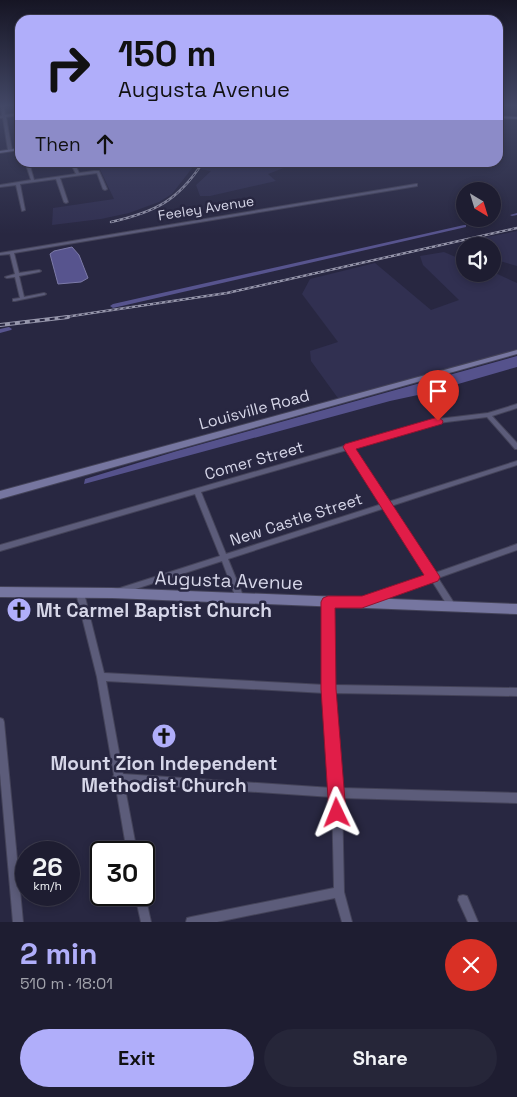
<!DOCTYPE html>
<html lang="en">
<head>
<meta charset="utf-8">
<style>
  :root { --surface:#1e1d31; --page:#262639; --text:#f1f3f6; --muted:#a1a2ab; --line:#3c3b4d; --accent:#b0aefa }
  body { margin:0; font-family:"Space Grotesk",sans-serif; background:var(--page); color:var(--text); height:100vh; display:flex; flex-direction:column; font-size:19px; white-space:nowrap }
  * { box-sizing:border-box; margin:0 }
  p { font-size:16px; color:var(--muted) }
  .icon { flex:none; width:28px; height:28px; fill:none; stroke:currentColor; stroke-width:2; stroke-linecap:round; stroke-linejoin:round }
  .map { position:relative; height:922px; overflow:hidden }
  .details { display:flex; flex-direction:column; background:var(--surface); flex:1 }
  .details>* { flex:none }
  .hud { position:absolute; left:15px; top:15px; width:488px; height:152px; border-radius:15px; box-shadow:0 2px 8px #0003,0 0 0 1px var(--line); background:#b0aefa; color:#111; overflow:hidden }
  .needle { width:32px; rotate:142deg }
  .fabs { position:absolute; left:456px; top:182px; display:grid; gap:10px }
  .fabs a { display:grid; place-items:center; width:45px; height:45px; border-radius:50%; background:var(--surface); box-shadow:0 2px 8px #0003,0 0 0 1px var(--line); font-size:25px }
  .speed { position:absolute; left:15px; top:841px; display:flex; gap:10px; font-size:25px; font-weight:700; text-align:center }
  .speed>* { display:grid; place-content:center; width:65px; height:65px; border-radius:50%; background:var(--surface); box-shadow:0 2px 8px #0003,0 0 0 1px var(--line); line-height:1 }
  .speed small { font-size:12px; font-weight:400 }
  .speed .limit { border:2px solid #111; border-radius:8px; background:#fff; color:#111 }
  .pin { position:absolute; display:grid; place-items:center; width:42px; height:42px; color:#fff; margin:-51px -21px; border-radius:50% 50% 50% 0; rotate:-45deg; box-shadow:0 0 5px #0007 }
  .pin .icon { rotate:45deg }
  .me { position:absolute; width:55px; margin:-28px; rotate:358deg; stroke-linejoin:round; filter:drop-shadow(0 0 4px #0008) }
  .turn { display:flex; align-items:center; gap:18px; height:105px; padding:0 20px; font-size:22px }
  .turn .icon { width:65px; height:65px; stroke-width:2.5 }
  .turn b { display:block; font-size:35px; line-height:42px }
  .then { display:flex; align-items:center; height:48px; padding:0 20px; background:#0003; gap:10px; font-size:19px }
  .round { display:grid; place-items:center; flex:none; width:52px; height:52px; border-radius:26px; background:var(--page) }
  .headline { display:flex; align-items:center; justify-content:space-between; height:85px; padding:0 20px }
  h1 { font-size:30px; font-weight:600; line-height:38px; color:var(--accent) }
  .action { display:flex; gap:10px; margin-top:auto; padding:10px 20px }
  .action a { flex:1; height:58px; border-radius:30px; background:var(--accent); color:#111; font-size:20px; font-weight:600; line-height:58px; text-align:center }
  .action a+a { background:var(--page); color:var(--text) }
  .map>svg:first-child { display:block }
  .built { fill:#313051 }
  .forest { fill:#55528c }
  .water { fill:#57548e; stroke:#7d7ba9 }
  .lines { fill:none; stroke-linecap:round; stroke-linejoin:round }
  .canal { fill:#57548e; fill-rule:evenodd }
  .minor-casing { stroke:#444359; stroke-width:2 }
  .secondary-casing { stroke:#444359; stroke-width:2 }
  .minor { fill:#5c5c7a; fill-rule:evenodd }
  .secondary { fill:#7676a0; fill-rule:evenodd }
  .rail-far1-casing { stroke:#9696ab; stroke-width:2.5 }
  .rail-casing { stroke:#9696ab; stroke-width:4 }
  .rail-far1 { stroke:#282741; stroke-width:1; stroke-dasharray:3; stroke-linecap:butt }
  .rail { stroke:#282741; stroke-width:2; stroke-dasharray:5; stroke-linecap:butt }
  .route { fill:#e11d48; stroke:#92132f }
  .labels { text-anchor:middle; stroke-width:5; stroke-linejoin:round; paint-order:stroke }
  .far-street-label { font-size:14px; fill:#d6d6e8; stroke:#282741 }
  .street-label { font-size:16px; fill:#d6d6e8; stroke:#282741 }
  .near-street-label { font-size:19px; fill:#d6d6e8; stroke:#282741 }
  .near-poi-label { font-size:19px; font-weight:bold; fill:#d6d6e8; stroke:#282741; text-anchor:start }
</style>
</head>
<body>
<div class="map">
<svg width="517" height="922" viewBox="0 0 517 922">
  <rect width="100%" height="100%" fill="#282741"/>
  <g class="built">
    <path d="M97,163H196L172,194L159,202L129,213L101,219L52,225L53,208L114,199Z"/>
    <path d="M203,163V162L297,163L268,174L276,181L210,196H200L196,185L211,171L199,169Z"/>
    <path d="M517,231V266L493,259L492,246H470L467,244L482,238Z"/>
    <path d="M444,252L465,261V274L493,272L517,283V352L340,401L311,361L310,351L338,342L302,294L310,279L375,263L431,310L459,300L423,265L420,256Z"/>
  </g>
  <path class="forest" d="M517,356V367L427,393L390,401L84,484L85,479L177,451Z"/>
  <path class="water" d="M72,247L79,255L88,278L81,282L58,284L50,254L54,251Z"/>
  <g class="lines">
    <g class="canal">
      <path d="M517,213V215L512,216L510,215Z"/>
      <path d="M464,225H466V227L113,308L110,306L113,304Z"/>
      <path d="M9,327L12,329L11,330L0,333V329Z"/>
    </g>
    <defs>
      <g id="minor">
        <path d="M1,105H4L5,115L20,113V115L6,117L12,150L10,151L8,150L3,118H0V116H2Z"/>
        <path d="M25,162H29L34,180L76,174L70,162H74L79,173L94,171H99L107,189L105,190L103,189L97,173L60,178L68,202L66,203L64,202L56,179L20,184L25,210L22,211L16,185L0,187V185L31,180Z"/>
        <path d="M416,184H417V186L14,253L19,273L39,270L41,271L39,272L19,276L24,297L44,293L46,294L44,295L15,301H13V299L20,298L15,277L7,278L5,277L15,274L10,254L0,255V253Z"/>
        <path d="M517,404V408L492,416L517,443V449H515L487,417L438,423L353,448L388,502L517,461V465L391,506L435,573L517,544V550L438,578L456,606L455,608L452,609L449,608L432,581L366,604L363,603L362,601L363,599L428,576L385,508L228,559L244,598L243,600L240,601L237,600L236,598L222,561L120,594L117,593L116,591L117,589L120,588L220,556L195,494L0,551V545L438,419L488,413ZM347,450L382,504L226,554L201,492Z"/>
        <path d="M80,590L83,591L84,593L104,673L325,685L324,602L325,600L328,599L331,600L332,602L333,685L517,688V696L334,693L341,788L517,793V803L342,798L344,892L352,922H342L335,898L217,922H186L187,918L191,917L334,888L332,797L124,783L137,852H127L115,782L112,778L114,775L97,677L76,593L77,591ZM106,681L325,693L332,788L123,774Z"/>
        <path d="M0,718L3,719L4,722L23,922H13L0,773Z"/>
        <path d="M144,892L145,895L151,922H141L135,895H144Z"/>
        <path d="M463,895L467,896L478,922H468L458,900L459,896Z"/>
      </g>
      <g id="secondary">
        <path d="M498,116L517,117V119L498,118Z"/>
        <path d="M20,148V150L0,153V151Z"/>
        <path d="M517,350V354L0,499V491Z"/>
        <path d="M0,587L112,588L517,604V614L112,598L0,597Z"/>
      </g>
    </defs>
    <use href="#minor" class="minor-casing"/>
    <use href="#secondary" class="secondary-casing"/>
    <use href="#minor" class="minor"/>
    <use href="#secondary" class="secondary"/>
    <defs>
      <g id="rail-far1">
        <path d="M111,222C155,212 178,201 203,162"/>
        <path d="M58,318L227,293L517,228"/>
      </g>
      <path id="rail" d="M0,325L68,317"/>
    </defs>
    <use href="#rail-far1" class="rail-far1-casing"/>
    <use href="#rail" class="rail-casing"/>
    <use href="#rail-far1" class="rail-far1"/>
    <use href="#rail" class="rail"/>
  </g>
  <linearGradient id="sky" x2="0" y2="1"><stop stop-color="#161524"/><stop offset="0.45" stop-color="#424765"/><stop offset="1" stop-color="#424765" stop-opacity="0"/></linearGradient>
  <rect width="517" height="234" fill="url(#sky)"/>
  <path class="route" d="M438,417L443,421L442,424L356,449L440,577L438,581L362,608H335L336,689L346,813L343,819L337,821L331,819L329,813L321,689V602L323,598L328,596H362L424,575L343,447L345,444Z"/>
  <defs>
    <symbol id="church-disc" viewBox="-11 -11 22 22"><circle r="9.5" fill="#b0aefa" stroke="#282741"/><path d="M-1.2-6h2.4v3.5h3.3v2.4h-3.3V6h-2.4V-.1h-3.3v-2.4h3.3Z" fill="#111"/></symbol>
  </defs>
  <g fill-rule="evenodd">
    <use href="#church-disc" x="5" y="596" width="28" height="28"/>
    <use href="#church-disc" x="150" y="722" width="28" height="28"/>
  </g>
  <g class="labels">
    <g class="far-street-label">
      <text transform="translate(206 208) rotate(-9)" y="5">Feeley Avenue</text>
    </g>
    <g class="street-label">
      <text transform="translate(254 409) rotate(-15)" y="6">Louisville Road</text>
      <text transform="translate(254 460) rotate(-16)" y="6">Comer Street</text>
      <text transform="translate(296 519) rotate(-18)" y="6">New Castle Street</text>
    </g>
    <g class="near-street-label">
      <text transform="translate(229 580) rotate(2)" y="7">Augusta Avenue</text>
    </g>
    <g class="near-poi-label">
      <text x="36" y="617">Mt Carmel Baptist Church</text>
      <text x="164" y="770" text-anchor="middle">Mount Zion Independent<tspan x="164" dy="22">Methodist Church</tspan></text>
    </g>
  </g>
</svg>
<div class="fabs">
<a><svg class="needle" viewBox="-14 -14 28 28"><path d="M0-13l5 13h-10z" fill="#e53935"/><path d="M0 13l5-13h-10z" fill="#a1a2ab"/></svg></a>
<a><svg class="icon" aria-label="sound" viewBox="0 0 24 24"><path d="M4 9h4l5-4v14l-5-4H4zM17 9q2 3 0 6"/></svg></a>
</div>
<div class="speed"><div>26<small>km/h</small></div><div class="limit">30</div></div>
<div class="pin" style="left:438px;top:421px;background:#d93025"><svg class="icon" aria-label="arrive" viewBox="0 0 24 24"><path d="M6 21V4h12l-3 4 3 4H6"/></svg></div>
<svg class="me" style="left:337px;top:813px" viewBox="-20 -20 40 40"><path d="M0-17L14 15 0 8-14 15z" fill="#e11d48" stroke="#fff" stroke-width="4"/></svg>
<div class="hud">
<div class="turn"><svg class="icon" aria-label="right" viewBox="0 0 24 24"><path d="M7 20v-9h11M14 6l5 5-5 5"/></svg><div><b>150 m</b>Augusta Avenue</div></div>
<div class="then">Then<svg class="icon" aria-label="ahead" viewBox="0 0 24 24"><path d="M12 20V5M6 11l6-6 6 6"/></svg></div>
</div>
</div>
<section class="details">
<div class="headline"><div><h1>2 min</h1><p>510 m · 18:01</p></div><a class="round" style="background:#d93025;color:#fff"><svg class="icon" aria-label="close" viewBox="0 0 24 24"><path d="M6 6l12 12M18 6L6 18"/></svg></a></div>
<div class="action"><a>Exit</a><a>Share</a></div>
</section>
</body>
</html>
